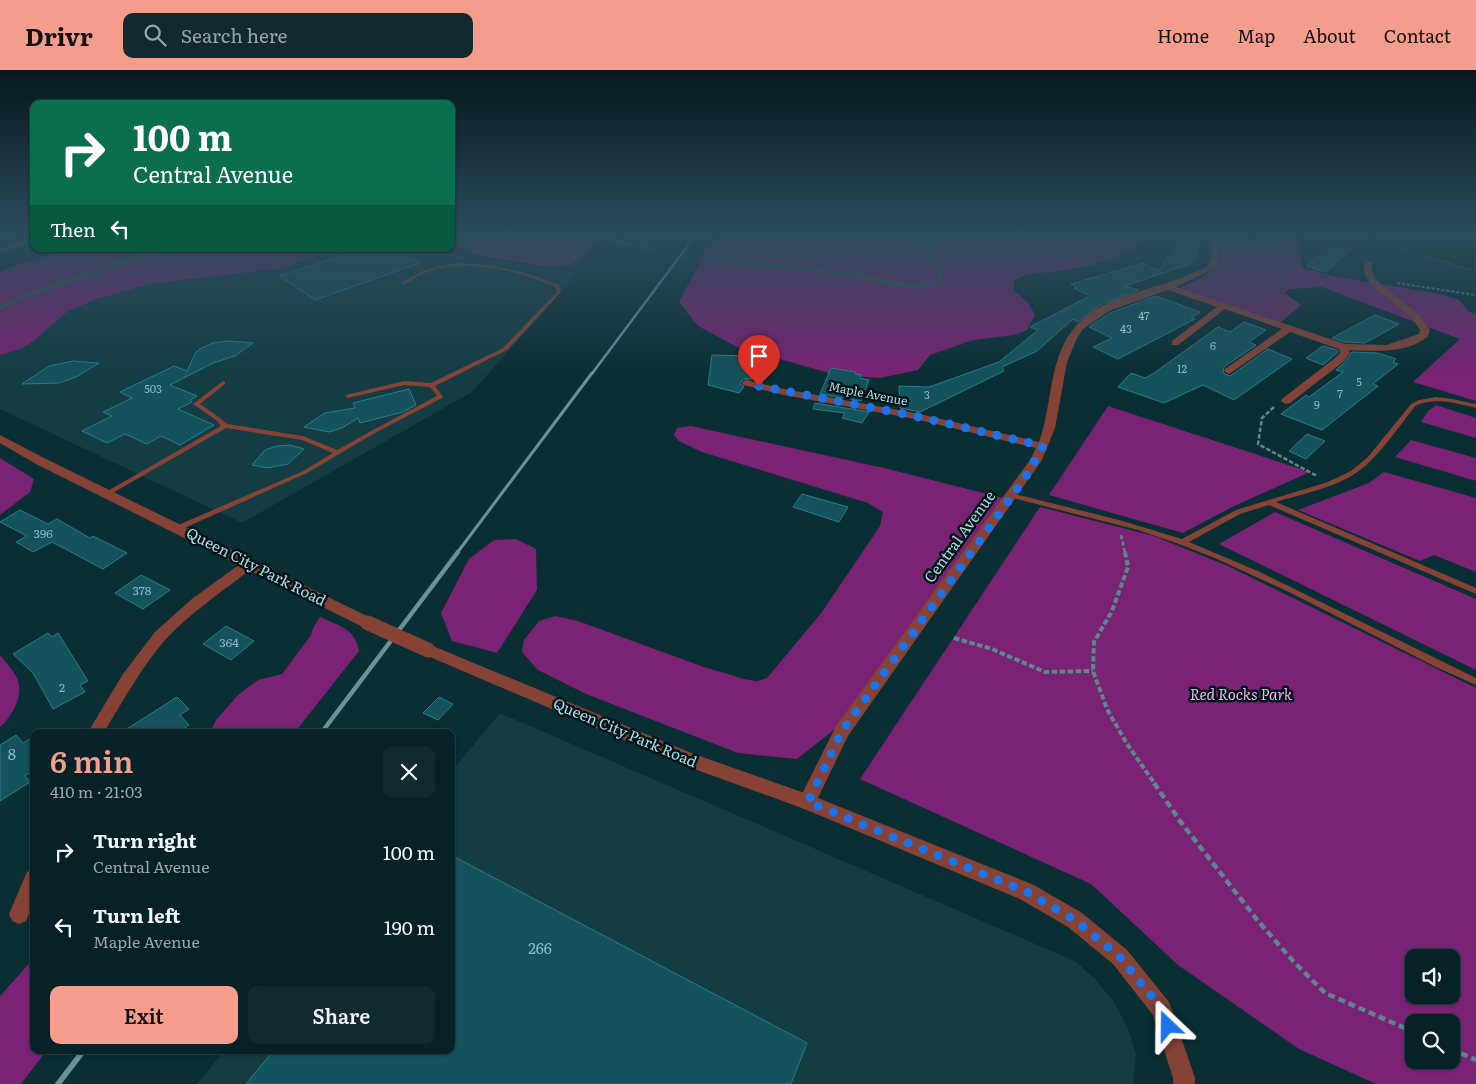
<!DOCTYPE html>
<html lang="en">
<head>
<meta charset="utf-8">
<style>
  :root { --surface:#072227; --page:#102a2f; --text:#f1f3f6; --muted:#98a4a7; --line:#283f44; --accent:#f49d8d }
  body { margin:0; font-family:Literata,serif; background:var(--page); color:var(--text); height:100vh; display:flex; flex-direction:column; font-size:19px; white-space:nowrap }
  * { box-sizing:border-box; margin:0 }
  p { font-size:16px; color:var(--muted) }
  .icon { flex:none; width:28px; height:28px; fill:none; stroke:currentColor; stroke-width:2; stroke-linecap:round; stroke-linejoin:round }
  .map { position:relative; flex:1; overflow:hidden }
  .details { position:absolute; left:30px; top:659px; width:425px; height:325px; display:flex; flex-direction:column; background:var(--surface); border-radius:10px; box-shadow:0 1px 4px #0004,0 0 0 1px var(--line) }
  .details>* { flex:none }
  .guide { position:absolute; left:30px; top:30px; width:425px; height:152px; border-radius:10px; box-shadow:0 1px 4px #0004,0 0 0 1px var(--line); background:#0b6e4f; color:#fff; overflow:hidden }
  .tools { position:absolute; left:1405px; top:879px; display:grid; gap:10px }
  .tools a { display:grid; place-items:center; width:55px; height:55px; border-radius:10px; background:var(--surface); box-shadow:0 1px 4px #0004,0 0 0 1px var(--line); font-size:25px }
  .pin { position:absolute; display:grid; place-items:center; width:42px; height:42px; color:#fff; margin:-51px -21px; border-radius:50% 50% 50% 0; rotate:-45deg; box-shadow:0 0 5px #0007 }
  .pin .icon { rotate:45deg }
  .me { position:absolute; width:55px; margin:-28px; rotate:337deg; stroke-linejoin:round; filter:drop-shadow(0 0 4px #0008) }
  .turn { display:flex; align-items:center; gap:18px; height:105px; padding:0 20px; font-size:22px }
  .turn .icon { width:65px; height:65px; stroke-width:2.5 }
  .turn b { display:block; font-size:35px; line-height:42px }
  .then { display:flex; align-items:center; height:48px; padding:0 20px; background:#0003; gap:10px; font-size:19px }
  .round { display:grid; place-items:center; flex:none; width:52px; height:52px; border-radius:10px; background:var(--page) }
  .headline { display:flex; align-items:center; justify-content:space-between; height:85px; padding:0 20px }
  h1 { font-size:30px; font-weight:600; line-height:38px; color:var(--accent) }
  .button { display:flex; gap:10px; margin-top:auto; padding:10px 20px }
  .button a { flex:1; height:58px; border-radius:10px; background:var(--accent); color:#111; font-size:20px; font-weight:600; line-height:58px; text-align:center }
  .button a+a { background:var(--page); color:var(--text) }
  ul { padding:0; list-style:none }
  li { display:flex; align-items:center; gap:15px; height:75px; padding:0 20px }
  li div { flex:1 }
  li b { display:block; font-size:19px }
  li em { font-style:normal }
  header { display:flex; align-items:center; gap:30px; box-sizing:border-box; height:70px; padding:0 25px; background:var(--accent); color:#111 }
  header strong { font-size:24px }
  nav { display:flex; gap:28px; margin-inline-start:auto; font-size:18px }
  .search { width:350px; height:45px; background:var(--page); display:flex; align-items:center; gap:12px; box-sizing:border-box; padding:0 18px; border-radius:10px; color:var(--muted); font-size:19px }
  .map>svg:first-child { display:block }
  .built { fill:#133c43 }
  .green { fill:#6f2a68 }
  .forest { fill:#7a2273; fill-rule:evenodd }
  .water { fill:#0c1b10; stroke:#3c5550 }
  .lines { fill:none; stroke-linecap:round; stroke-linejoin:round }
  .stream { stroke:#3c5550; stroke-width:4 }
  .building { fill:#14525c; stroke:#267e8c }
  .path-far3 { stroke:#5c878f; stroke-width:2; stroke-dasharray:3 2; stroke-linecap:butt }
  .path-far2 { stroke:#5c878f; stroke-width:2.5; stroke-dasharray:4.5 2; stroke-linecap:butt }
  .path-far1 { stroke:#5c878f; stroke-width:4; stroke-dasharray:5.5 2.5; stroke-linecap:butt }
  .path { stroke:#5c878f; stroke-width:4.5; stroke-dasharray:7 4; stroke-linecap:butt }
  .service { fill:#874236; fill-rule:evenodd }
  .minor { fill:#874236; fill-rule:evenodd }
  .tertiary { fill:#874236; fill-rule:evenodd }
  .rail-far3 { stroke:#67939b; stroke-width:2.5 }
  .rail-far2 { stroke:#67939b; stroke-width:3 }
  .rail-far1 { stroke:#67939b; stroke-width:4.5 }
  .rail { stroke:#67939b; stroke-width:5.5 }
  .tertiary-bridge { stroke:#874236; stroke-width:15 }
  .route { stroke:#1a73e8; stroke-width:9; stroke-dasharray:0 16.2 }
  .labels { text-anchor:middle; stroke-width:5; stroke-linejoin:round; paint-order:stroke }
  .far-number-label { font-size:11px; fill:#86bac4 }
  .far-street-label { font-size:12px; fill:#acdce6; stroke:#001519 }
  .number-label { font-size:12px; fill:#86bac4 }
  .street-label { font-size:15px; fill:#acdce6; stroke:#001519 }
  .park-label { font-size:15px; font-style:italic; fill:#f8b2ee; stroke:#001519 }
  .near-number-label { font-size:15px; fill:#86bac4 }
</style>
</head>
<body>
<header>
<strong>Drivr</strong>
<div class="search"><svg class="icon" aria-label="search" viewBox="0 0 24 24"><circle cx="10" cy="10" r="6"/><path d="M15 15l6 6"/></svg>Search here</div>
<nav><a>Home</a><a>Map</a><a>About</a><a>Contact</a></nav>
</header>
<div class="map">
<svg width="1476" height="1014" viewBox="0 0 1476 1014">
  <rect width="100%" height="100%" fill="#092e34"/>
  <g class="built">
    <path d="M331,179H426L578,203L472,322L242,453L0,339V285L20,279L31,273L68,241L97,229L149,214L283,198Z"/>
    <path d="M500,643L1075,891L1095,909L1114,932L1128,958L1136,984L1133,1014H197L225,980H451V702Z"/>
  </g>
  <path class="green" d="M1223,166L1275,173L1289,219L1285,223L1301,235L1280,253L1177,219C1207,205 1220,203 1223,166Z"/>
  <g class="forest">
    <path d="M452,166H604L585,186L568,196L548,197L471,184L454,174Z"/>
    <path d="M721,166H1153C1126,190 1086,198 1051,202C1037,203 1026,203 1014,210V220L1029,234L1035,245L1027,260L1014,265L973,270L930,285L918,300L880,308L836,305L737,277L698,256L679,232L708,177Z"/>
    <path d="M1274,166H1292L1300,170L1301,195L1304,198L1338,207L1440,224L1459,230L1469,242L1476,244V331L1413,312L1460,269L1322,217L1289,219Z"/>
    <path d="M72,179H331L283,198L149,214L97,229L68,241L31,273L20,279L0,285V202L18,194Z"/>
    <path d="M1436,335L1476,348V368L1421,352L1428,341Z"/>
    <path d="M1108,336L1310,402L1232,437L1183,463L1049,425Z"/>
    <path d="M691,356L884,398L1003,428L835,659L797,689L738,683L586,624L538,600L522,582L524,570L539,551L555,546L578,551L701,596L744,609L757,611L767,608L822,542L880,456L883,442L868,433L702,382L679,371L674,365L677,358Z"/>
    <path d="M1411,370L1476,388V411L1395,387Z"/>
    <path d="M0,388L34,409L30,422L0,445Z"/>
    <path d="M1384,402L1476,428V502L1434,485L1420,491L1298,440L1369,413Z"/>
    <path d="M1040,437L1154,466L1228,496L1476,618V1014H1376L1299,979L1178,895L1091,814L860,709ZM1414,888H1451V925H1414ZM1414,952H1451V990H1414Z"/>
    <path d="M1275,442L1476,529V600L1219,474Z"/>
    <path d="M516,469L536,479L537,520L497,583L452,571L441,543L469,489L494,470Z"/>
    <path d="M320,547C339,556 355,558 359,581L295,662H210L216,650L239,624L258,610L282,604L311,565L314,556Z"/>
    <path d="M0,585C5,592 16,602 18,611C23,627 12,647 0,657Z"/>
    <path d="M34,888V980H47L21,1014H0V926Z"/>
  </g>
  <path class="water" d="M1359,166H1476V201Z"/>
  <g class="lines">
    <g class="stream">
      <path d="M598,166L652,180"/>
      <path d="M714,189C758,194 801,198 845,203C876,206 908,225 939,211L941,201L929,184L920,166"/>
      <path d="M0,238L17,229L134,188L181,179"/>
    </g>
  </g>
  <g class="building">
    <path d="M1178,166H1201L1196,187L1190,194L1125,216L1138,220L1100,235L1078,252L1073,249L1037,281L1002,297L1004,301L920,342L900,338L899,316L929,317L999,292L1038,260L1030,257L1090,226L1074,218L1076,217L1071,214L1143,193L1159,201L1174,178Z"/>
    <path d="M1332,174L1353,178L1325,202L1306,196Z"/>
    <path d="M362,179H394L420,193L315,230L279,206Z"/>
    <path d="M1156,226L1200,242L1191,248L1195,249L1118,289L1093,277L1112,268L1089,257L1110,243Z"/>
    <path d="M1375,245L1399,254L1365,273L1345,272L1332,268Z"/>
    <path d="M1244,252L1266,260L1249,272L1256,275L1224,297L1223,303L1230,306L1268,279L1292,289L1234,330L1203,315L1164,333L1118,317L1131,303L1145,308L1154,303L1218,257L1230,262Z"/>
    <path d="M228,271L253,273L235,286L213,293L170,315L197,326L190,330L192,332L178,339L214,355L180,375L161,366L147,374L125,364L107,373L82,361L112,346L103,342L132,328L120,322L174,296L187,301L196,282L200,279L213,273Z"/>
    <path d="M1323,276L1337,280L1338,282L1323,295L1306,288Z"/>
    <path d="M751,277H776V296H764L752,309H743L740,314L744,317L739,323L708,315L712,285L751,286Z"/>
    <path d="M1352,282L1378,283L1396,289L1393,292L1398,294L1373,314L1378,316L1322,360L1281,344L1306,325L1309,327L1343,302L1336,300L1344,293Z"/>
    <path d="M73,291L99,293L76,307L59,313L22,314L49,296Z"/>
    <path d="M831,298L856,302L855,304L861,305L860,308L869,310L861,331L820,324Z"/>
    <path d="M409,319L416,335L403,342L360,353L358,348L342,358L329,362L304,357L325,343L355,338L353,333Z"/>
    <path d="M815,333L869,342L862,353L842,348L845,343L813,339Z"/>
    <path d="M1307,364L1325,371L1306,389L1289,381Z"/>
    <path d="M290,375L304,379L288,394L267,398L252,395L265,380L277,376Z"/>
    <path d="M802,424L848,437L839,452L793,437Z"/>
    <path d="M20,440L48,454L57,449L90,468L93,466L127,483L103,499L52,472L33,482L16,472L27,466L0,452Z"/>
    <path d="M141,505L170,520L143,539L115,523Z"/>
    <path d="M226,556L254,571L231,590L203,574Z"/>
    <path d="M48,563L52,567L58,563L88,611L80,615L85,622L53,639L33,603L13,584Z"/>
    <path d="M177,627L189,639L180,645L189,655L178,662H122Z"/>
    <path d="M439,627L453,634L438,650L423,643Z"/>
    <path d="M16,665L23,673L34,666V700L25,706L30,712L0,731V675Z"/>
    <path d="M451,785L807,973L791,1014H246L274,980H451Z"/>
  </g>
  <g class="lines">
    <path class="path-far3" d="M1397,213L1476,225"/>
    <g class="path-far2">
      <path d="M1274,337L1262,348L1258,374L1317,406"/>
      <path d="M1121,465L1125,483"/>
    </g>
    <g class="path-far1">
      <path d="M1125,482L1128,497L1112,541L1094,572L1093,601L1107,639L1127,674L1155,714"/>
      <path d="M954,568L992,579L1045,602L1093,601"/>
    </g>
    <g class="path">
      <path d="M1154,713L1180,751L1258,851L1294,892L1325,923L1414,962"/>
      <path d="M1451,979L1476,990"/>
    </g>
    <g class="service">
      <path d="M461,193C495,195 527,201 559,215L561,222L507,280L435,316L443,327L442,328L375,363L307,403L180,460H176L174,458L176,456L303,401L333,383L302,370L226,358L109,425H107L104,423L221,356L216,350L193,334L223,311L225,312V314L200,334L220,348L227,354L303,366L337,380L371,361L437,326L430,317L404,315L348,328L345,326L346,325L404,311L431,313L503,278L557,222L555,217C518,201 472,189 433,200C423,203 414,209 405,214L401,213C419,200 438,195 461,193Z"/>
      <path d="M1436,327L1452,329L1476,334V338C1455,333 1435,327 1415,336C1398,358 1378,388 1356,403C1334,418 1301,424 1276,432L1476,518V524L1269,435L1240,444L1189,472L1260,502L1476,608V615L1436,597L1291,523L1217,489L1179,474L1138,460L1009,427L1008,425L1011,423L1119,450L1182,469L1236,440L1328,412L1351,401L1368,387L1411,334L1419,330Z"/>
    </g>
    <g class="minor">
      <path d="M31,166H34V171L0,183V178Z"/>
      <path d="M1213,166H1221L1218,191L1215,198L1176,217L1345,274L1386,275L1419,264L1420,260L1412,248L1370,214L1363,199L1366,192L1369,191L1373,194L1371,199L1377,211L1418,244L1430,260L1428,266C1408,284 1374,281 1349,280L1350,283L1343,292L1290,333L1286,334L1281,331L1282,329L1335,288L1340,283L1339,279L1290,262L1229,304L1224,301L1225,299L1282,259L1225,239L1178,275H1172V271L1217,237L1168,220L1109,241L1083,259L1077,268L1067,292L1055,358L1042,390L848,666L813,738L807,740L801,738L798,732L836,656L1030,390L1036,378L915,349L784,325L743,315L742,313L743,311L747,310L784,319L915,343L1039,372C1053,334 1048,287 1076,256C1104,224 1154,221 1190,204C1195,202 1203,200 1207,196C1213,190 1211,174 1213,166Z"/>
      <path d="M249,489L254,491L256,494L254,497C224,520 191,542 165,570C141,598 123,631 104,662H88L123,604L155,562L192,529L244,491Z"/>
      <path d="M34,799V832L26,851L19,854L12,851L9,844L27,802Z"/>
    </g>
    <g class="tertiary">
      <path d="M0,365L44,388L373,549L375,553L373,557L368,558L363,557L36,394L0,373Z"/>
      <path d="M428,574L694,684L813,726L1034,815L1082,843L1127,880L1169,932L1195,1008V1014H1173V1008L1153,945L1113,894L1068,857L1020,829L802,738L683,695L423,584L421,580L423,576Z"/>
    </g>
    <path class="rail-far3" d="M591,305L695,166"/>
    <path class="rail-far2" d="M457,483L592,303"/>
    <path class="rail-far1" d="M322,662L458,482"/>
    <path class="rail" d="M58,1014L84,980"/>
    <path class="tertiary-bridge" d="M368,553L428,580"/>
  </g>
  <linearGradient id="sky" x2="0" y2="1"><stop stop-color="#05191d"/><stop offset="0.54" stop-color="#2c4c5c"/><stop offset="1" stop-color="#2c4c5c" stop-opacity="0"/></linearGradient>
  <rect width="1476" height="308" fill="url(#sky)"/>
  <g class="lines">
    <path class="route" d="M759,316L915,346L1043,376L1025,408L842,661L808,732L1027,822L1075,850L1120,887L1162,939L1168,956"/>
  </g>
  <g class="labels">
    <g class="far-number-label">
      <text x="1144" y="250">47</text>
      <text x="1126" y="263">43</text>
      <text x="1213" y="280">6</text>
      <text x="1182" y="303">12</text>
      <text x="1359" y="316">5</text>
      <text x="153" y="323">503</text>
      <text x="1340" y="328">7</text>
      <text x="927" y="329">3</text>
      <text x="1317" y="339">9</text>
    </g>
    <g class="far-street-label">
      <text transform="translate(868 324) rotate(11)" y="4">Maple Avenue</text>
    </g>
    <g class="number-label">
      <text x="43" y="468">396</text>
      <text x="142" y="525">378</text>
      <text x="229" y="577">364</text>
      <text x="62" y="622">2</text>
    </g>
    <g class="street-label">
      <text transform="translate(960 467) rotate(-54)" y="5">Central Avenue</text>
      <text transform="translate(256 497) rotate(27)" y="5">Queen City Park Road</text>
      <text transform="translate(625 663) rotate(23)" y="5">Queen City Park Road</text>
    </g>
    <g class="park-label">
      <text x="1241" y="630">Red Rocks Park</text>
    </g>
    <g class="near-number-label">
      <text x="12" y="690">8</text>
      <text x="540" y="884">266</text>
    </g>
  </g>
</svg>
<div class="tools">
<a><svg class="icon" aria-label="sound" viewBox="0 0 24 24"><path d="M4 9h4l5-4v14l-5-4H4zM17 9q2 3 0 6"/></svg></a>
<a><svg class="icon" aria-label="search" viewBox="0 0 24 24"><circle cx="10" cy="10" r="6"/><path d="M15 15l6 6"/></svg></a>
</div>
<div class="pin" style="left:759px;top:316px;background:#d93025"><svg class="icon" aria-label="arrive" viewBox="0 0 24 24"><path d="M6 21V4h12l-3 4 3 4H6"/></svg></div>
<svg class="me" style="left:1168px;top:956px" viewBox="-20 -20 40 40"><path d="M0-17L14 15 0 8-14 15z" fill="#1a73e8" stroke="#fff" stroke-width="4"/></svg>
<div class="guide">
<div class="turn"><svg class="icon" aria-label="right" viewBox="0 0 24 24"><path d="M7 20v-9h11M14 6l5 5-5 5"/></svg><div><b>100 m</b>Central Avenue</div></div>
<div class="then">Then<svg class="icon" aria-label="left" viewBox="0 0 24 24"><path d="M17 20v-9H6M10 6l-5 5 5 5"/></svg></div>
</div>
<section class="details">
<div class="headline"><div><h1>6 min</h1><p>410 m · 21:03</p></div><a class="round"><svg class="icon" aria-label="close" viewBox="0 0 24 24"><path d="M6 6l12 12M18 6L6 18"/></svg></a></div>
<ul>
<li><svg class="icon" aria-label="right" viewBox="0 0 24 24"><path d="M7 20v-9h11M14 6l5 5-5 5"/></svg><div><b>Turn right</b><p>Central Avenue</p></div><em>100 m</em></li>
<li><svg class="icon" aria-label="left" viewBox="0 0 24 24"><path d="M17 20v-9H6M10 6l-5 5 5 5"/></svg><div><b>Turn left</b><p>Maple Avenue</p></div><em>190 m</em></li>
</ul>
<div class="button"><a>Exit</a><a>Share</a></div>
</section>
</div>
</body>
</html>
